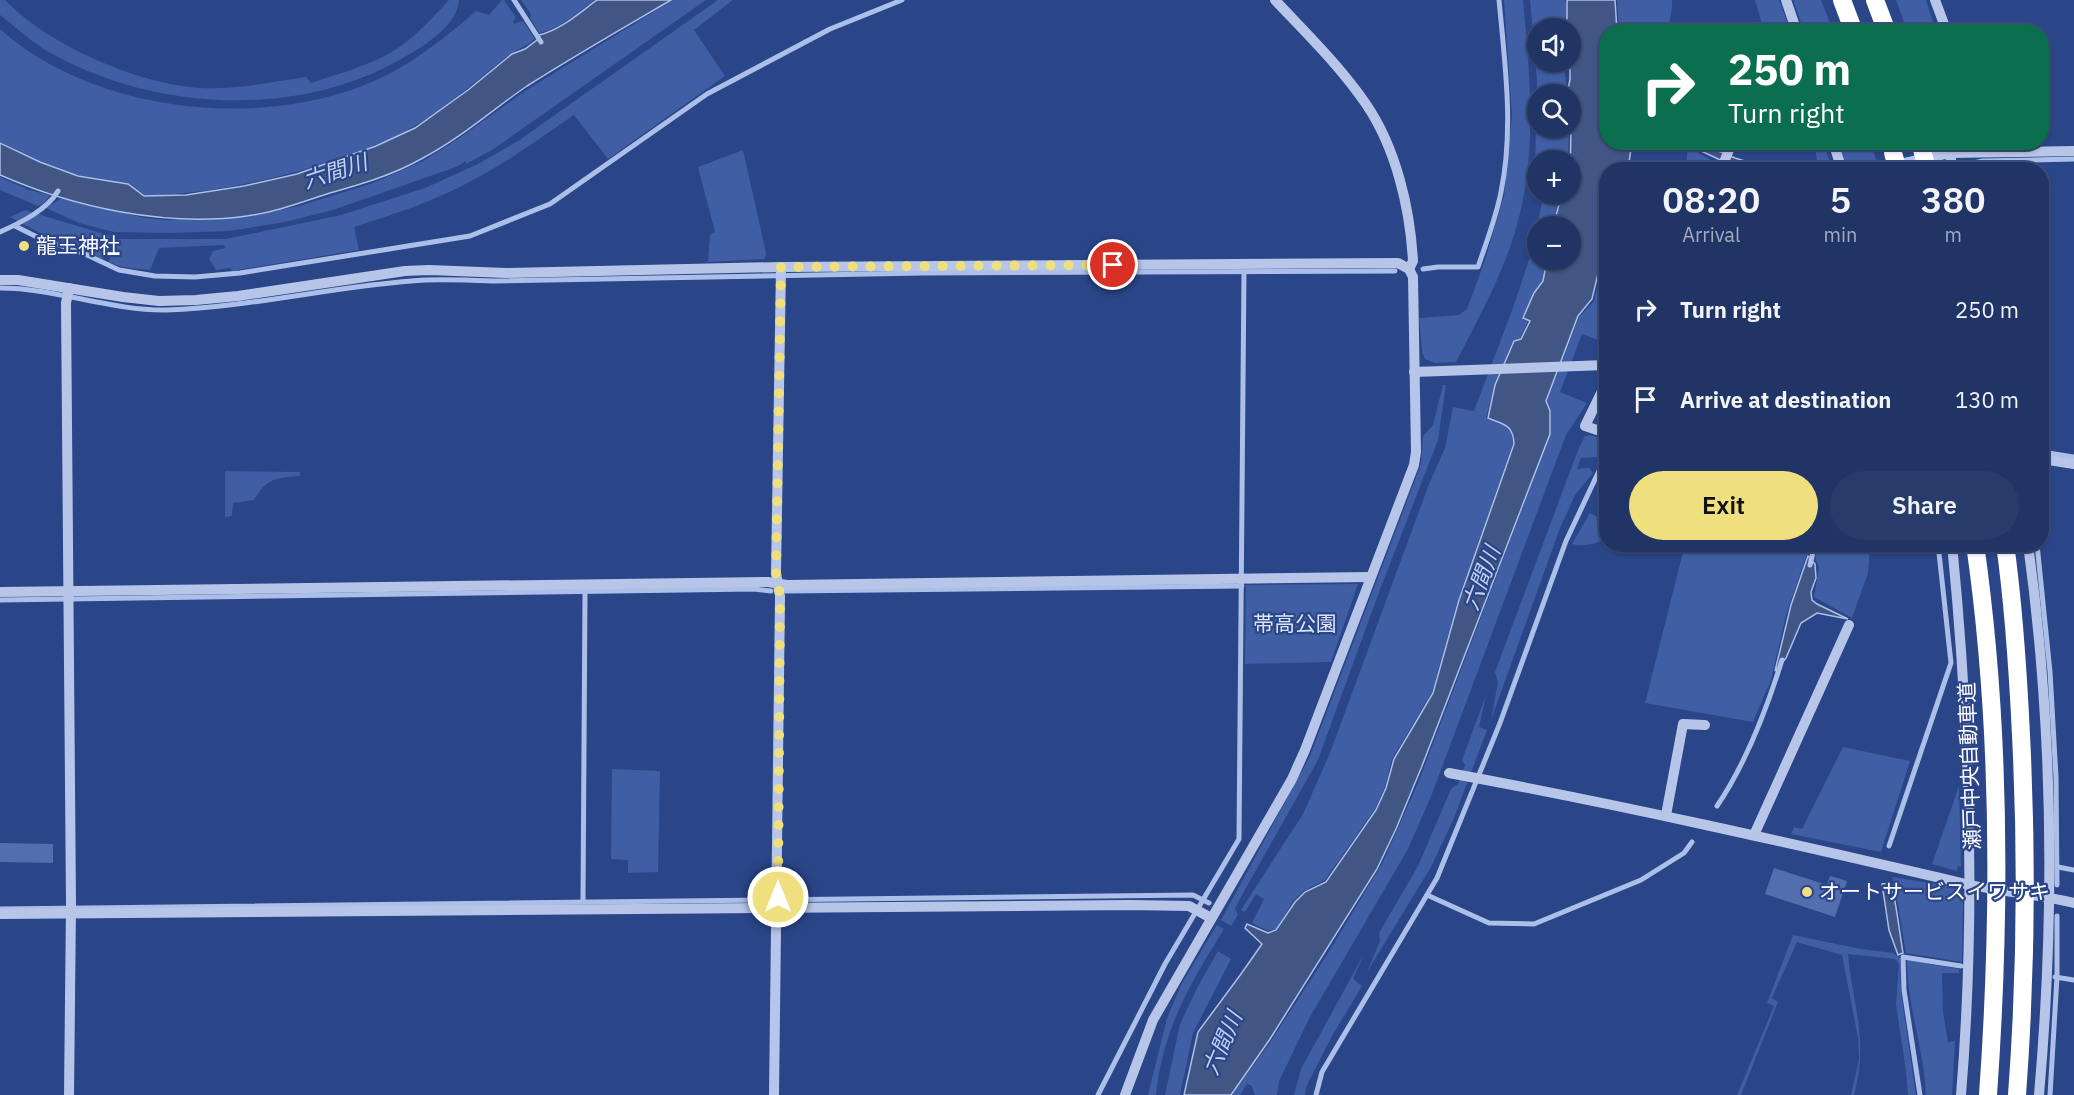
<!DOCTYPE html>
<html lang="en">
<head>
<meta charset="utf-8">
<style>
  :root { --surface:#203466; --page:#283c6c; --text:#f1f3f6; --muted:#a2aabf; --line:#3d4f7a; --accent:#efdf7e }
  body { margin:0; font-family:"IBM Plex Sans","Noto Sans JP",sans-serif; background:var(--page); color:var(--text); height:100vh; display:flex; flex-direction:column; font-size:22px; white-space:nowrap }
  * { box-sizing:border-box; margin:0 }
  p { font-size:20px; color:var(--muted) }
  .icon { flex:none; width:33px; height:33px; fill:none; stroke:currentColor; stroke-width:2; stroke-linecap:round; stroke-linejoin:round }
  .map { position:relative; flex:1; overflow:hidden }
  .drawer { position:absolute; left:1599px; top:162px; width:450px; height:390px; display:flex; flex-direction:column; background:var(--surface); border-radius:24px; box-shadow:0 2px 4px #0004,0 0 0 2px var(--line) }
  .drawer>* { flex:none }
  .banner { position:absolute; left:1599px; top:24px; width:450px; height:126px; border-radius:24px; box-shadow:0 2px 4px #0004,0 0 0 2px var(--line); background:#0b6e4f; color:#fff; overflow:hidden }
  .buttons { position:absolute; left:1527px; top:18px; display:grid; gap:12px }
  .buttons a { display:grid; place-items:center; width:54px; height:54px; border-radius:50%; background:var(--surface); box-shadow:0 2px 4px #0004,0 0 0 2px var(--line); font-size:30px }
  .pin { position:absolute; display:grid; place-items:center; width:51px; height:51px; color:#fff; margin:-26px; border:3px solid #fff; border-radius:50%; box-shadow:0 2px 6px #0007 }
  .me { position:absolute; width:66px; margin:-33px; rotate:0deg; stroke-linejoin:round; filter:drop-shadow(0 0 4px #0008) }
  .turn { display:flex; align-items:center; gap:21px; height:126px; padding:0 30px; font-size:27px }
  .turn .icon { width:78px; height:78px; stroke-width:2.5 }
  .turn b { display:block; font-size:42px; line-height:51px }
  .eta { display:flex; justify-content:space-evenly; align-items:center; height:102px; text-align:center }
  .eta b { font-size:36px; font-weight:600; line-height:42px }
  .primary-button { display:flex; gap:12px; margin-top:auto; padding:12px 30px }
  .primary-button a { flex:1; height:69px; border-radius:36px; background:var(--accent); color:#111; font-size:24px; font-weight:600; line-height:69px; text-align:center }
  .primary-button a+a { background:var(--page); color:var(--text) }
  ul { padding:0; list-style:none }
  li { display:flex; align-items:center; gap:18px; height:90px; padding:0 30px }
  li div { flex:1 }
  li b { display:block; font-size:22px }
  li em { font-style:normal }
  .map>svg:first-child { display:block }
  .green { fill:#3f5ea4 }
  .water { fill:#425686; stroke:#acbfe8; stroke-width:1.5 }
  .lines { fill:none; stroke-linecap:round; stroke-linejoin:round }
  .stream { stroke:#acbfe8; stroke-width:5 }
  .building { fill:#536eaf }
  .minor { stroke:#b7c6e8; stroke-width:10 }
  .highway { stroke:#fff; stroke-width:18 }
  .highway-bridge { stroke:#fff; stroke-width:18 }
  .route { stroke:#efdf7e; stroke-width:10; stroke-dasharray:0 18 }
  .poi-dot { fill:#efdf7e; stroke:#2a4588; stroke-width:2 }
  .labels { text-anchor:middle; stroke-width:4.5; stroke-linejoin:round; paint-order:stroke }
  .poi-label { font-size:21px; fill:#fff; stroke:#2a4588; text-anchor:start }
  .park-label { font-size:21px; fill:#dae3f7; stroke:#2a4588 }
  .street-label { font-size:21px; fill:#fff; stroke:#2a4588 }
  .water-label { font-size:22px; font-style:italic; fill:#c3d0ef; stroke:#2a4588 }
</style>
</head>
<body>
<div class="map">
<svg width="2074" height="1095" viewBox="0 0 2074 1095">
  <rect width="100%" height="100%" fill="#2a4588"/>
  <g class="green">
    <path d="M0,0H5C48,45 138,84 200,88C235,90 271,82 306,77L311,83C337,74 365,67 390,53C413,40 431,19 449,0H459C458,24 427,44 408,55C302,120 153,112 47,51C31,41 15,27 0,15Z"/>
    <path d="M502,0H504L516,18L513,21L514,24L523,21L535,39C527,46 517,49 508,56C477,80 447,107 413,127C391,140 365,149 341,158C277,180 212,193 144,196L128,183L78,175L40,161L0,142V29C89,109 243,128 354,89C401,73 439,43 476,11L489,15Z"/>
    <path d="M521,0H595C578,12 560,29 539,33L530,18L531,14Z"/>
    <path d="M673,0H706L492,150L466,164V161L456,167L333,210L285,222L230,231L170,233L114,232L79,223L46,208L62,198L145,218L167,220L247,217L299,206L373,183L423,161L458,139L528,89Z"/>
    <path d="M718,0H733L694,30L725,76L608,159L574,115C536,141 499,168 458,188C425,204 389,216 354,227L359,250L232,271L230,268L216,270L209,259L213,251L225,248L224,245L159,248L150,270L122,267L109,262L113,243L117,239H226L341,215L425,188L478,164L518,141Z"/>
    <path d="M1504,0H1523C1531,84 1539,169 1509,250C1495,289 1475,325 1456,362L1435,363L1425,359L1422,352L1419,318L1459,315L1467,309L1485,260L1504,196L1512,115Z"/>
    <path d="M1530,0H1565L1568,8L1566,28H1538V62H1564L1567,94H1538V128H1569L1568,160H1538L1537,178L1535,169L1537,81Z"/>
    <path d="M1617,0H1672V7L1668,31H1619Z"/>
    <path d="M1755,0H1779L1791,31H1764Z"/>
    <path d="M1793,0H1821L1833,31H1804Z"/>
    <path d="M1896,0H1926L1936,31H1907Z"/>
    <path d="M1688,143H1697L1698,153L1715,162L1712,169H1686Z"/>
    <path d="M1814,143H1824L1831,166H1818Z"/>
    <path d="M1839,143H1870L1877,162L1864,165L1844,162Z"/>
    <path d="M743,150L766,253L765,259L708,262L710,235L715,232L698,167Z"/>
    <path d="M0,177L29,190L50,195L44,203L38,206L0,190Z"/>
    <path d="M1542,194H1560L1552,226H1538V260H1546L1542,281L1534,292L1522,319L1528,321L1520,338L1513,341L1494,386L1486,418L1511,429L1513,444L1457,603L1432,692L1392,759L1385,787L1375,809L1325,880L1304,891L1293,901L1276,929L1268,931L1252,923L1264,899L1256,894L1245,912L1241,910L1303,814L1330,753L1429,484L1445,448L1453,407L1474,411L1514,305L1531,254L1543,198Z"/>
    <path d="M25,210L110,236L103,259L42,234L10,217Z"/>
    <path d="M1606,246V343L1582,334L1560,392L1587,403L1566,435L1432,794L1408,849L1310,1017L1279,1081L1277,1095H1255L1252,1086L1247,1084L1240,1095H1232L1271,1041L1330,950L1383,862L1418,783L1551,433V411L1547,401L1579,317L1594,301Z"/>
    <path d="M1443,385H1446L1438,440L1378,595L1318,760L1246,888L1235,908L1238,915L1231,926L1221,920L1310,756L1421,464L1423,436L1433,425Z"/>
    <path d="M1590,435L1606,440V449L1603,448L1600,457L1581,458L1577,469L1589,468L1593,473L1575,495L1560,528L1491,720L1498,682L1495,672L1578,450L1585,436Z"/>
    <path d="M225,471L300,472V476C275,478 267,478 254,500L233,503L232,516L225,517Z"/>
    <path d="M1590,513L1606,522V539C1595,544 1584,547 1572,544Z"/>
    <path d="M1685,544L1810,545L1786,615L1771,680L1753,722L1645,703Z"/>
    <path d="M1819,545H1870L1868,573L1852,618L1814,597L1819,567L1815,558Z"/>
    <path d="M1358,584L1331,662L1245,664L1246,585Z"/>
    <path d="M1486,695L1479,727L1487,730L1454,818L1431,867L1367,972L1380,941L1379,933L1418,866L1451,789L1458,784L1465,765L1462,760Z"/>
    <path d="M1843,747L1910,761L1881,852L1791,834L1794,827L1802,829Z"/>
    <path d="M612,769L660,771L658,872L628,873V860L611,859Z"/>
    <path d="M1959,786L1961,866H1958L1957,871L1932,864Z"/>
    <path d="M1892,877L1955,887L1963,896L1962,962L1906,953C1901,928 1899,903 1892,877Z"/>
    <path d="M1217,925L1224,929C1190,984 1163,1028 1156,1095H1148L1167,1018L1182,983Z"/>
    <path d="M1793,935L1861,949L1893,953L1900,958L1901,992L1916,1095H1908L1906,1072L1896,1004L1899,964L1895,959L1848,954C1853,1007 1869,1040 1854,1095H1851L1859,1059L1858,1038L1842,955L1797,942L1772,998L1778,1002L1741,1095H1737L1774,1006L1767,1003Z"/>
    <path d="M1218,951L1231,959L1193,1033L1180,1095H1165L1180,1024L1197,988Z"/>
    <path d="M1364,954L1353,979L1362,986L1332,1036L1306,1087L1305,1095H1294L1301,1069Z"/>
    <path d="M1907,960L1959,969V973H1942L1943,1012L1948,1042L1955,1041L1952,1095H1926C1924,1049 1907,1006 1907,960Z"/>
  </g>
  <g class="water">
    <path d="M597,0H671C623,28 574,56 527,86C492,110 461,138 423,158C393,175 362,184 330,193C302,202 276,212 247,216C166,227 75,208 0,175V143L40,162L78,176L128,184L144,196L186,195L244,186L297,174L376,146L415,128L468,90L512,54L525,49L537,40L539,35C561,30 579,13 597,0Z"/>
    <path d="M1567,0H1615L1617,31L1606,32V142L1669,143V148L1656,147V151L1631,149L1628,169L1606,170V240L1592,299L1578,316L1546,401L1550,411V434L1422,766L1396,829L1377,869L1270,1039L1231,1095H1184L1198,1032L1241,974L1262,944L1245,928L1247,924L1268,933L1276,930L1295,902L1305,892L1326,882L1376,810L1386,788L1394,759L1433,693L1459,600L1514,444C1513,424 1504,425 1488,418L1495,385L1514,341L1521,339L1530,321L1523,318L1534,293L1543,281L1547,260H1570V226H1553L1562,194H1570L1571,119L1570,94L1568,90L1570,79V28H1567Z"/>
    <path d="M1700,143L1735,158L1764,167L1763,169H1732L1731,165L1699,150Z"/>
    <path d="M1808,556L1815,564L1816,578L1811,592L1812,600L1817,604L1848,619L1817,613L1801,623L1786,658L1775,671L1791,605Z"/>
    <path d="M1891,883C1897,906 1899,930 1903,953L1898,955L1889,930L1882,884Z"/>
  </g>
  <g class="lines">
    <g class="stream">
      <path d="M514,0L541,42"/>
      <path d="M1665,142L1684,145"/>
      <path d="M1939,170L1983,161L2074,159"/>
      <path d="M15,226L39,238L85,254L119,270L155,276L195,277L240,273L470,236L550,204L707,94L830,29L902,0"/>
      <path d="M0,232C20,223 47,210 58,191"/>
      <path d="M1423,269L1438,267H1478C1486,243 1496,218 1501,192C1514,129 1505,64 1499,0"/>
      <path d="M0,288C56,288 111,311 167,310C254,307 338,285 425,280C447,279 470,280 493,281L923,273L1395,271"/>
      <path d="M2042,452L2074,457"/>
      <path d="M2037,544L2050,672L2056,777L2057,885"/>
      <path d="M1810,565L1815,544"/>
      <path d="M786,591L1242,586"/>
      <path d="M0,600L754,589L771,591"/>
      <path d="M1717,806C1745,765 1767,708 1782,660"/>
      <path d="M1889,846L1951,663L1938,544"/>
      <path d="M2058,867L2074,870"/>
      <path d="M1427,895L1489,923L1534,924L1641,880L1684,853L1692,842"/>
      <path d="M583,902L585,593"/>
      <path d="M0,909L1193,895L1209,903"/>
      <path d="M2055,977L2074,980"/>
      <path d="M1098,1095L1165,964L1239,839L1244,272"/>
      <path d="M1316,1095L1322,1072L1437,878L1500,723L1566,541L1606,456"/>
      <path d="M1920,1095L1904,990L1903,957L1961,966"/>
      <path d="M2050,1095L2057,977V916"/>
    </g>
  </g>
  <g class="building">
    <path d="M0,843L53,844V863L0,862Z"/>
    <path d="M1774,868L1827,885L1830,876L1847,881L1835,917L1765,894Z"/>
  </g>
  <g class="lines">
    <g class="minor">
      <path d="M1275,0C1306,33 1340,66 1366,104C1396,148 1410,208 1413,261L1409,269"/>
      <path d="M1786,0L1797,32"/>
      <path d="M1935,0L1947,32"/>
      <path d="M1833,142L1842,170"/>
      <path d="M1949,153L1954,170"/>
      <path d="M1721,170L1732,142"/>
      <path d="M1874,170L1949,153L2074,151"/>
      <path d="M0,280H18L123,297L159,301L196,300L238,296L405,271L429,270L506,273L781,267L1398,263L1409,269L1413,277L1416,452L1414,465L1305,750L1292,779L1153,1020L1125,1095"/>
      <path d="M69,288L66,303L71,905L69,1095"/>
      <path d="M1414,372L1606,365"/>
      <path d="M1606,383L1585,426L1606,433"/>
      <path d="M2042,459L2074,464"/>
      <path d="M1952,544C1970,727 1976,912 1961,1095"/>
      <path d="M2028,544C2053,726 2055,913 2039,1095"/>
      <path d="M0,592L768,582L787,585L1370,577"/>
      <path d="M1449,773C1623,805 1794,844 1966,884C2002,892 2038,894 2074,903"/>
      <path d="M1666,815L1683,724L1705,725"/>
      <path d="M1754,835L1849,625"/>
      <path d="M0,914L1131,905L1189,906L1211,918"/>
      <path d="M774,1095L780,596L776,573L781,267"/>
    </g>
    <g class="highway">
      <path d="M1842,0L1854,32"/>
      <path d="M1875,0L1887,32"/>
    </g>
    <g class="highway-bridge">
      <path d="M1921,145L1927,170"/>
      <path d="M1893,153L1898,170"/>
      <path d="M1975,544C2001,726 2001,912 1988,1095"/>
      <path d="M2005,544C2014,608 2018,672 2021,735C2027,855 2026,975 2017,1095"/>
    </g>
  </g>
  <g class="lines">
    <path class="route" d="M778,897L780,596L776,573L781,267L1113,265"/>
  </g>
  <g class="poi-dot">
    <circle cx="24" cy="246" r="6"/>
    <circle cx="1807" cy="892" r="6"/>
  </g>
  <g class="labels">
    <g class="poi-label">
      <text x="36" y="253">龍王神社</text>
      <text x="1819" y="899">オートサービスイワサキ</text>
    </g>
    <g class="park-label">
      <text x="1295" y="631">帯高公園</text>
    </g>
    <g class="street-label">
      <text transform="translate(1970 766) rotate(-92)" y="7">瀬戸中央自動車道</text>
    </g>
    <g class="water-label">
      <text transform="translate(335 171) rotate(-18)" y="8">六間川</text>
      <text transform="translate(1481 578) rotate(-69)" y="8">六間川</text>
      <text transform="translate(1222 1043) rotate(-67)" y="8">六間川</text>
    </g>
  </g>
</svg>
<div class="buttons">
<a><svg class="icon" aria-label="sound" viewBox="0 0 24 24"><path d="M4 9h4l5-4v14l-5-4H4zM17 9q2 3 0 6"/></svg></a>
<a><svg class="icon" aria-label="search" viewBox="0 0 24 24"><circle cx="10" cy="10" r="6"/><path d="M15 15l6 6"/></svg></a>
<a>+</a>
<a>−</a>
</div>
<div class="pin" style="left:1113px;top:265px;background:#d93025"><svg class="icon" aria-label="arrive" viewBox="0 0 24 24"><path d="M6 21V4h12l-3 4 3 4H6"/></svg></div>
<svg class="me" style="left:778px;top:897px" viewBox="-20 -20 40 40"><circle r="17" fill="#efdf7e" stroke="#fff" stroke-width="3"/><path d="M0-11L8 9 0 5-8 9z" fill="#fff"/></svg>
<div class="banner">
<div class="turn"><svg class="icon" aria-label="right" viewBox="0 0 24 24"><path d="M7 20v-9h11M14 6l5 5-5 5"/></svg><div><b>250 m</b>Turn right</div></div>
</div>
<section class="drawer">
<div class="eta">
<div><b>08:20</b><p>Arrival</p></div>
<div><b>5</b><p>min</p></div>
<div><b>380</b><p>m</p></div>
</div>
<ul>
<li><svg class="icon" aria-label="right" viewBox="0 0 24 24"><path d="M7 20v-9h11M14 6l5 5-5 5"/></svg><div><b>Turn right</b></div><em>250 m</em></li>
<li><svg class="icon" aria-label="arrive" viewBox="0 0 24 24"><path d="M6 21V4h12l-3 4 3 4H6"/></svg><div><b>Arrive at destination</b></div><em>130 m</em></li>
</ul>
<div class="primary-button"><a>Exit</a><a>Share</a></div>
</section>
</div>
</body>
</html>
